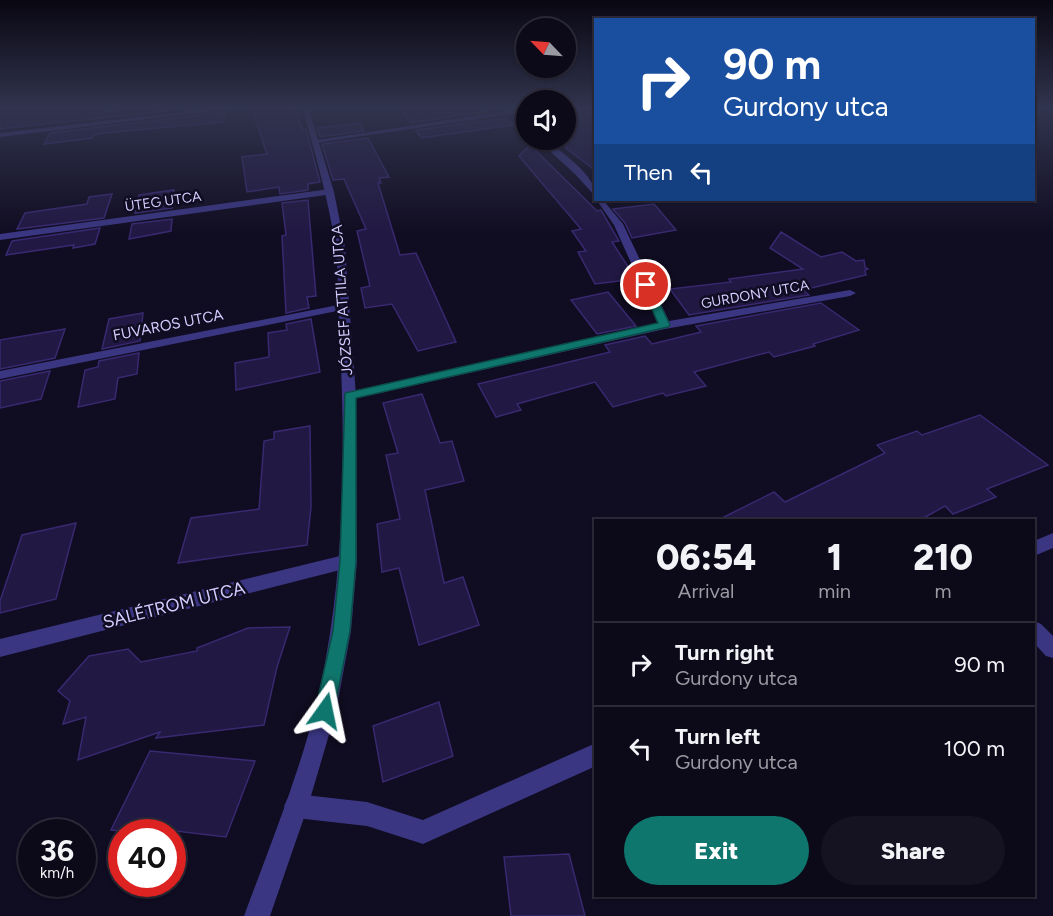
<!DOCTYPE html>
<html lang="en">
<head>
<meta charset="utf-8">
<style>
  :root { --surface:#0c0919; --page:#151222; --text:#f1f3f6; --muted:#9a9aa2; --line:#2c2a38; --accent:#0f766e }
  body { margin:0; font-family:Figtree,sans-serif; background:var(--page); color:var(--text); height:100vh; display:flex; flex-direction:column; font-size:22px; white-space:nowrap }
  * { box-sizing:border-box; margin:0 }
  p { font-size:20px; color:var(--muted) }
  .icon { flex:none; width:33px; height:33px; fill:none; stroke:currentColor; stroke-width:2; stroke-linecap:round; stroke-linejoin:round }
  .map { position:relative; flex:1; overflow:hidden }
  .side { position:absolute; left:594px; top:519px; width:441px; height:378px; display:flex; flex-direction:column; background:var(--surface); border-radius:0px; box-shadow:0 2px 4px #0004,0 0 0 2px var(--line) }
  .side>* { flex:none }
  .banner { position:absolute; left:594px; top:18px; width:441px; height:183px; border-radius:0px; box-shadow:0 2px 4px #0004,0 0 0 2px var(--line); background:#1a4fa0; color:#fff; overflow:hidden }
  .needle { width:39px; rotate:295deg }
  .fabs { position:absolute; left:516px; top:18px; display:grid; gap:12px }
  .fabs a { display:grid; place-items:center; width:60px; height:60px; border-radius:50%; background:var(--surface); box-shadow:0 2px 4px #0004,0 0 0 2px var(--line); font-size:30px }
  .speed { position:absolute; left:18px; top:819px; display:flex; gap:12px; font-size:30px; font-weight:700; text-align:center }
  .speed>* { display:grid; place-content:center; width:78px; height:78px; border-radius:50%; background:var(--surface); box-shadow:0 2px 4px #0004,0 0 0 2px var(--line); line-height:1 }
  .speed small { font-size:15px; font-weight:400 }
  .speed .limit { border:9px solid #d22; background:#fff; color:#111 }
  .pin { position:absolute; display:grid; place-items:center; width:51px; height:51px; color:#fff; margin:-26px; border:3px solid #fff; border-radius:50%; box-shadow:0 2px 6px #0007 }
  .me { position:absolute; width:66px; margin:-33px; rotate:12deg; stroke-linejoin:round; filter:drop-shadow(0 0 4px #0008) }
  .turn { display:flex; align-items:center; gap:21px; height:126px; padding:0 30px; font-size:27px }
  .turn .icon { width:78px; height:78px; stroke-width:2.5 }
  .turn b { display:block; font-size:42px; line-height:51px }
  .then { display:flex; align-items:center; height:57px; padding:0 30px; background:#0003; gap:12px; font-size:22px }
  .eta { display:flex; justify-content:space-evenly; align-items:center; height:102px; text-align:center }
  .eta b { font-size:36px; font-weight:800; line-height:42px }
  .cta { display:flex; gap:12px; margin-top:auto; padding:12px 30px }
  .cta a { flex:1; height:69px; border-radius:36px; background:var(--accent); color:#fff; font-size:24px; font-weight:800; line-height:69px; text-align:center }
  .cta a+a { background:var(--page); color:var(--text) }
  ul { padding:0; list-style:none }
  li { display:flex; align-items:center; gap:18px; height:84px; padding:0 30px; border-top:2px solid var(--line) }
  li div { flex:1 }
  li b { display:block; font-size:22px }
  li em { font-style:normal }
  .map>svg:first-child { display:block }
  .building { fill:#211843; stroke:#382970; stroke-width:1.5 }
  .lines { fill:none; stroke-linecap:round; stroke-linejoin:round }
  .minor { fill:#3a3682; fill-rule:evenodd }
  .tertiary { fill:#3a3682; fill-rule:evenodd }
  .route { fill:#0f766e; stroke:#0a4d48; stroke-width:1.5 }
  .labels { text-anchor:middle; stroke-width:5; stroke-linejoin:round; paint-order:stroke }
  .far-street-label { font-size:14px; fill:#d3cdff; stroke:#100c21 }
  .street-label { font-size:15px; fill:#d3cdff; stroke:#100c21 }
  .near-street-label { font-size:18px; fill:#d3cdff; stroke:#100c21 }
</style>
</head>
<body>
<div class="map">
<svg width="1053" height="916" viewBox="0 0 1053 916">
  <rect width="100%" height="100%" fill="#100c21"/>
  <g class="building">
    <path d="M0,107H108L107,112L146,107H204L0,129Z"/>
    <path d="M251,107H294L303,130L306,129L320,182L308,184V190L280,194L279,187L247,192L242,157L267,154Z"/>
    <path d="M399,107H491L495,110L411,123Z"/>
    <path d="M576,107H596V171L566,148V109Z"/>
    <path d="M224,112V122L104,133L93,135L92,138L44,144L50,133Z"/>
    <path d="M504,118L513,125L421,138L416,130Z"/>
    <path d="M360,123L364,131L320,137L317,128Z"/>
    <path d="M368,138L389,177L379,178L381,183H378L400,255L416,253L456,342L418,351L392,304L365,308L361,288L370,286L357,231L366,229L344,179L333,180L322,144Z"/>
    <path d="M530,145L597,211L601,210L619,241L612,242L636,279L595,284L578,252L586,251L572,231L581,229L519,156Z"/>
    <path d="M174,190L172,208L135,213L139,195Z"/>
    <path d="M112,194L104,218L17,229L25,213L87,204L89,197Z"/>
    <path d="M308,200L316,296L307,297L309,308L286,313L282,236L286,235L282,203Z"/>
    <path d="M654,204L676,230L632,238L625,223L613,209Z"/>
    <path d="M172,219L171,231L129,239L132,224Z"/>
    <path d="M100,228L95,244L73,248L74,245L6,255L12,241Z"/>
    <path d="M781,232L821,257L842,252L856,261L864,260L865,267L868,269L865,270L866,275L803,290L809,295L689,315L670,289L731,282L729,279L803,269L770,248Z"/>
    <path d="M608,292L636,326L597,334L571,300Z"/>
    <path d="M821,303L859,330L813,344L815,346L774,357L769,352L694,372L706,386L666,396L663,393L613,407L595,382L517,404L521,410L496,417L478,384L610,352L605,345L645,336L652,344L701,332L696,326Z"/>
    <path d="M143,313L140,341L102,349L109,319Z"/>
    <path d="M311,319L320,372L236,390L235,363L269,357L268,333L287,330L286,324Z"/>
    <path d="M65,329L55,358L0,369V340Z"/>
    <path d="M139,353L137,374L118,378L115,399L78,407L85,370L98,367L99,361Z"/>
    <path d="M50,371L41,399L0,408V381Z"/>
    <path d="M422,394L440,443L452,441L464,481L425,490L444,583L463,577L479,625L419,645L399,568L382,572L377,524L400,519L386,455L398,453L383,403Z"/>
    <path d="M980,415L1048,465L987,489L996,497L953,514L945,506L920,520H718L774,492L785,502L885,453L877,445L917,431L922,435Z"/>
    <path d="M310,426L311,507L307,545L178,563L191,518L259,509L264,441L274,439V432Z"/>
    <path d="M76,523L56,599L0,613V601L22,535Z"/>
    <path d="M290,627L277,667L264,725L156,738L160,732L78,760L86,717L63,724L70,701L58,691L89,656L128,649L141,662L197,651V648L248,628Z"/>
    <path d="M439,702L453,756L383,782L373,726Z"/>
    <path d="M150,751L255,761L226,837L167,830L166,832H135L111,830Z"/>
    <path d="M569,854L585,916H511L504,857Z"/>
  </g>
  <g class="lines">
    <g class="minor">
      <path d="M225,107H247L0,137V133Z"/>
      <path d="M526,108V112L315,143L311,141Z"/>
      <path d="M541,140H547C563,154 596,175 596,197L575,174L541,143Z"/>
      <path d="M330,189L333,190V194L0,240V234Z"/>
      <path d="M596,199L603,200L623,224L669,321L850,290L856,293L850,296L665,329L349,400L344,399L342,396L349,392L658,323L614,225Z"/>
      <path d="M343,304L347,305V309L0,379V371Z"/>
      <path d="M1053,533V548L1034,556V541Z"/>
      <path d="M348,554L354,556L357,561L354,566L348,568L0,657V639Z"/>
      <path d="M1034,621L1041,624L1053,636V658L1046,656L1034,643Z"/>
      <path d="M596,743V766L423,844L367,826L296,818L288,814L284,806L288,798L296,794L367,802L423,820Z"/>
    </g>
    <path class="tertiary" d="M302,107H308L334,192L345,247L356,396L357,561L351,631L336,711L308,806L270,916H244C269,848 297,780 315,710C344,591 346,466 340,344C338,311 339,276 335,244C328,197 315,153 302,107Z"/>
  </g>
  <linearGradient id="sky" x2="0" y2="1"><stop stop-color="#090712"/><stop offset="0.46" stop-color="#31344e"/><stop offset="1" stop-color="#31344e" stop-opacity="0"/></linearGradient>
  <rect width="1053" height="235" fill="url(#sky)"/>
  <path class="route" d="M642,282L651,285L670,325L668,327L356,398V561L350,631L334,711L331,717L325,720L318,717L315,711L333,631L340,561L345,393L658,323L641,285Z"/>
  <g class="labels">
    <g class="far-street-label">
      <text transform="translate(163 201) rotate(-8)" y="5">ÜTEG UTCA</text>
      <text transform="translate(755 294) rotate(-10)" y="5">GURDONY UTCA</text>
    </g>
    <g class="street-label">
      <text transform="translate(342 300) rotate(-94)" y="5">JÓZSEF ATTILA UTCA</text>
      <text transform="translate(168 325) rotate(-11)" y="5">FUVAROS UTCA</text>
    </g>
    <g class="near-street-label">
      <text transform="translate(174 605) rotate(-14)" y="6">SALÉTROM UTCA</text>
    </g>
  </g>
</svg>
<div class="fabs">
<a><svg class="needle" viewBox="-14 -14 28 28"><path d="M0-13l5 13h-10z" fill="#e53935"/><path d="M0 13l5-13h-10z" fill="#9a9aa2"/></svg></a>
<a><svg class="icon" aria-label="sound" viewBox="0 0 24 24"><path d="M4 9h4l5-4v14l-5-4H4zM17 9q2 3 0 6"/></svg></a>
</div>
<div class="speed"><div>36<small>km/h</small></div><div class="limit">40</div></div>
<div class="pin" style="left:646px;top:285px;background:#d93025"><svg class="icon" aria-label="arrive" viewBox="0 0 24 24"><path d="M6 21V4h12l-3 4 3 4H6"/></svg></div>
<svg class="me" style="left:325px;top:711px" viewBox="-20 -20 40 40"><path d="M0-17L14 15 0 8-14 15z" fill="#0f766e" stroke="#fff" stroke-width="4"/></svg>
<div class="banner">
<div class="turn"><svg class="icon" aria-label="right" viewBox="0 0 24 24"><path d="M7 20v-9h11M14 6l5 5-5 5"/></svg><div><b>90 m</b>Gurdony utca</div></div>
<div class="then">Then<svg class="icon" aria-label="left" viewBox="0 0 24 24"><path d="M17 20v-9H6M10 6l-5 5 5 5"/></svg></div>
</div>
<section class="side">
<div class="eta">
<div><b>06:54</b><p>Arrival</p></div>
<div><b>1</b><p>min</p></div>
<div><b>210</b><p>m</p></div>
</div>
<ul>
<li><svg class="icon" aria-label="right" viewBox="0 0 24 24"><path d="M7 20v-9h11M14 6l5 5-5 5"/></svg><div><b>Turn right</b><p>Gurdony utca</p></div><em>90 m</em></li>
<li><svg class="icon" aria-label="left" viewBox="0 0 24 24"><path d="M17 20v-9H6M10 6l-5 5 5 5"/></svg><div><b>Turn left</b><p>Gurdony utca</p></div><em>100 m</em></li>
</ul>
<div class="cta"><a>Exit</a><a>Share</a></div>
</section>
</div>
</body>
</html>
